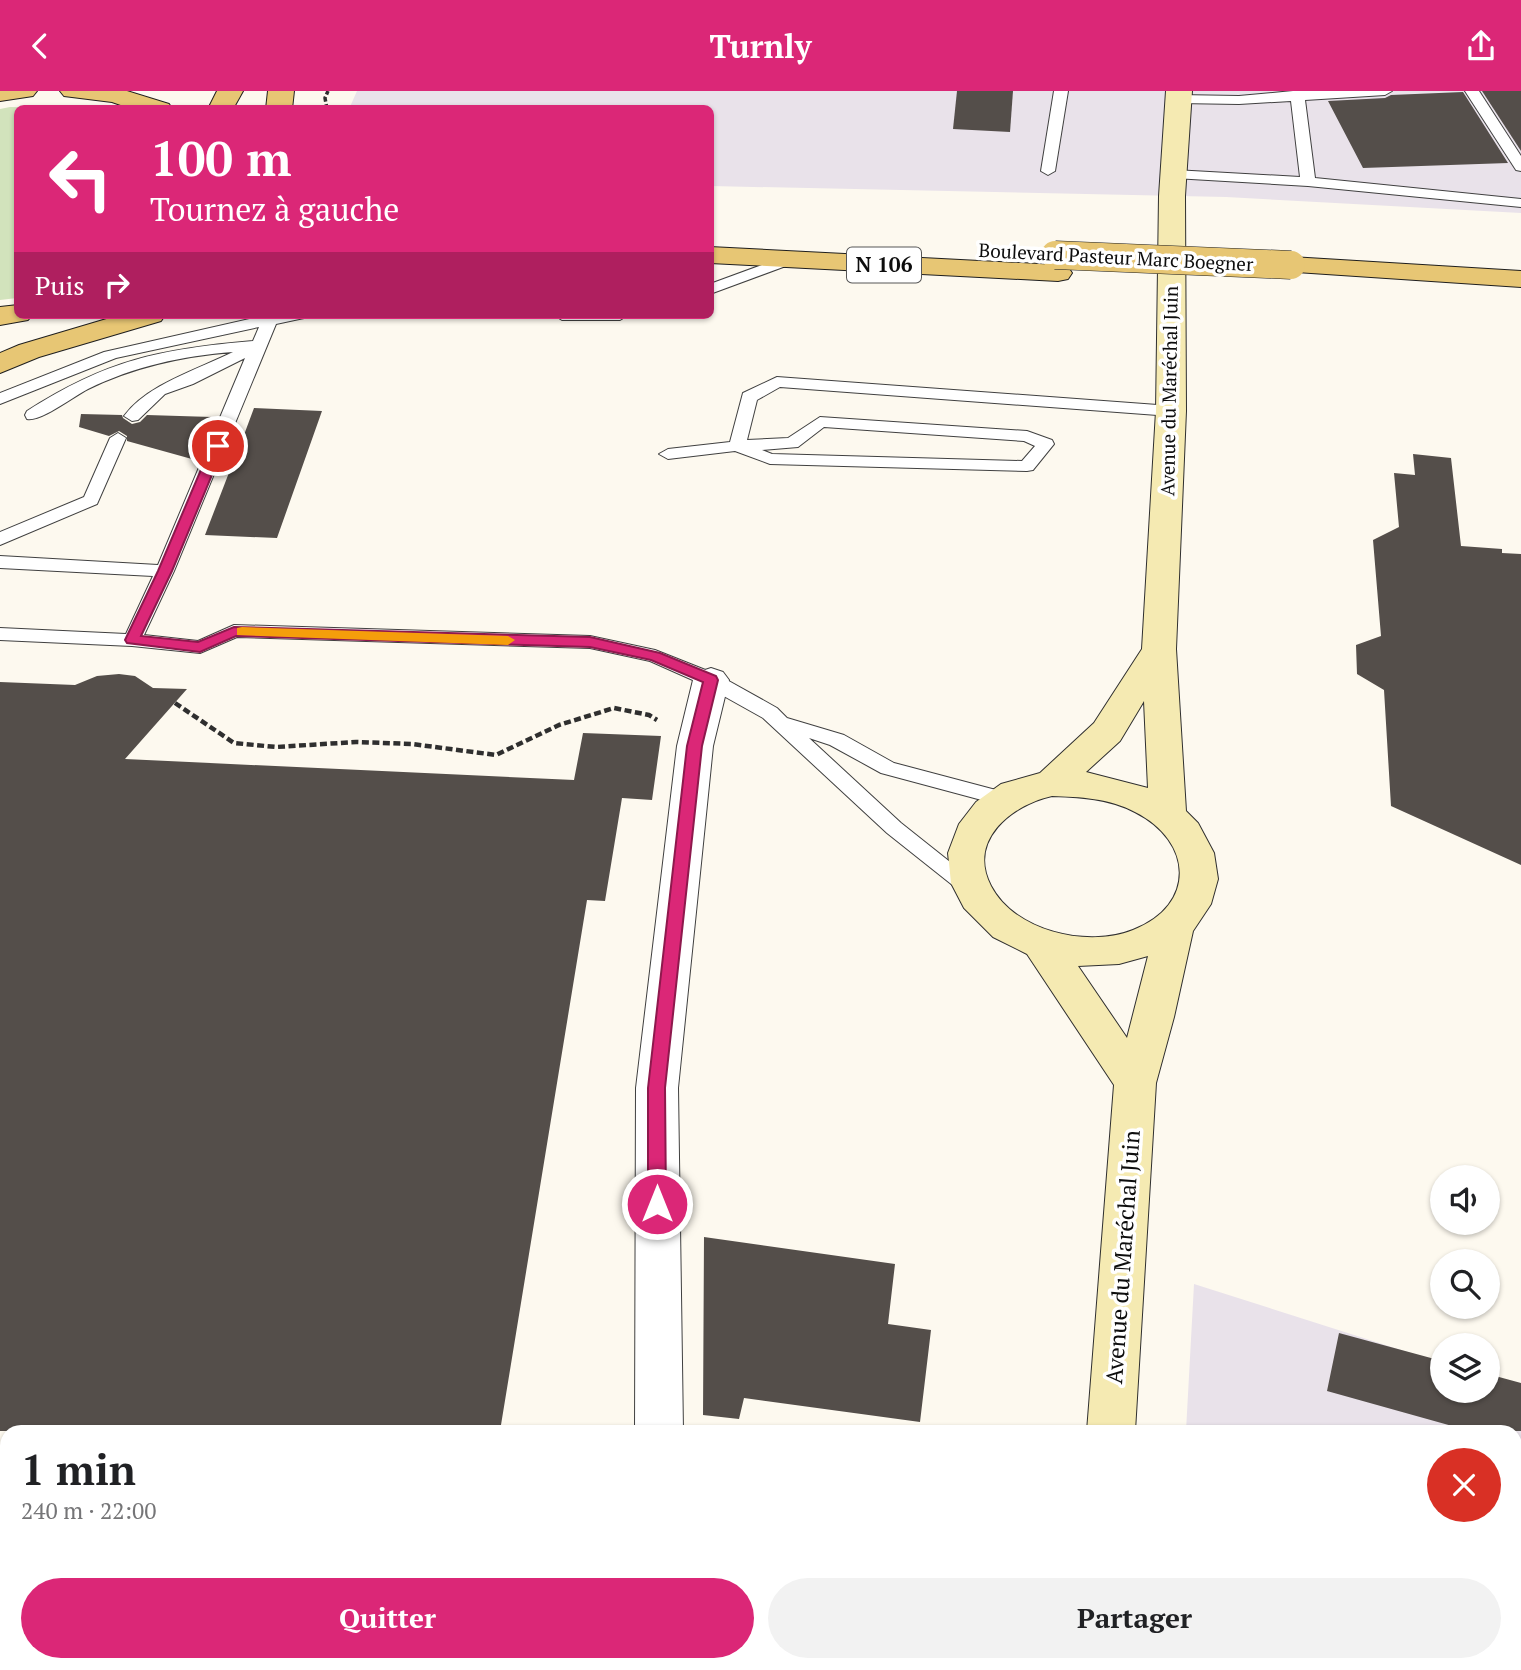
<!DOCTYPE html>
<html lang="fr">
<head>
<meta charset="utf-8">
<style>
  :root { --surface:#fff; --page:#f2f2f2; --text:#202124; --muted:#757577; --accent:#db2777 }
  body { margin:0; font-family:"PT Serif",serif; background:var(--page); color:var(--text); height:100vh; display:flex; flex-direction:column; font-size:26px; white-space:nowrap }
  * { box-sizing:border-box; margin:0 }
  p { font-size:23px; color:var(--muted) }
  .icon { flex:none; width:38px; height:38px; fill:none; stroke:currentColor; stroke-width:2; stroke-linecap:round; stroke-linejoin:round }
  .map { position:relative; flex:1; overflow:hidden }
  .details { position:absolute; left:0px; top:1334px; width:1522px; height:247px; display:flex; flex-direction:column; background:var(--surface); border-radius:21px 21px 0 0; box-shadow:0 2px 5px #0004 }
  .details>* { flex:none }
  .guide { position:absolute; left:14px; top:14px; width:700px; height:214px; border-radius:10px; box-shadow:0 2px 5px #0004; background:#db2777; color:#fff; overflow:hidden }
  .tools { position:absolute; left:1430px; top:1074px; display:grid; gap:14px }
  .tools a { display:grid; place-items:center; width:70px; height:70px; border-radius:50%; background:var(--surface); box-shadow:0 2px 5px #0004; font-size:35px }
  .pin { position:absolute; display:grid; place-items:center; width:60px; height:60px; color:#fff; margin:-30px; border:4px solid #fff; border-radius:50%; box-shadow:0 2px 7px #0007 }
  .me { position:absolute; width:77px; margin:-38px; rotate:0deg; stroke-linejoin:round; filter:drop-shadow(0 0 5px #0008) }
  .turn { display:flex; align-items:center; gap:24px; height:147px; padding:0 21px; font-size:32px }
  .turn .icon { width:91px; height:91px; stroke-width:2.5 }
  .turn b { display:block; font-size:49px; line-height:60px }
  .then { display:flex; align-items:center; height:66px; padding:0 21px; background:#0003; gap:14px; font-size:26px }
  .round { display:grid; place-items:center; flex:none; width:74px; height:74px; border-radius:37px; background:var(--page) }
  .head { display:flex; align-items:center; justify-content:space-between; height:119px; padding:0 21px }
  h1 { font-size:42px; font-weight:600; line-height:52px }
  .action { display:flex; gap:14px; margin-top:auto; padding:14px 21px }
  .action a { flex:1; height:80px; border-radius:42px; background:var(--accent); color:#fff; font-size:28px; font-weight:600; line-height:80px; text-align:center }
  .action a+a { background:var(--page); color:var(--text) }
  header { display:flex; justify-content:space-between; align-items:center; height:91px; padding:0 21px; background:var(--accent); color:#fff; font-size:32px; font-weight:600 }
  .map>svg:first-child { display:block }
  .industrial { fill:#e9e2ea }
  .green { fill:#d2e3bc }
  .building { fill:#544e4a }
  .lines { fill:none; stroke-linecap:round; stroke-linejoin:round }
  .lane-casing { stroke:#404040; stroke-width:2 }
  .street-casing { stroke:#404040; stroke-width:2 }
  .secondary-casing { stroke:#2f2f2f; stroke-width:2 }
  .primary-casing { stroke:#1e1e1e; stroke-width:2 }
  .path-far1 { stroke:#2f2f2f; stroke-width:3.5; stroke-dasharray:5 2.5; stroke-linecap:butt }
  .path { stroke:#2f2f2f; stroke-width:4.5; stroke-dasharray:7 3.5; stroke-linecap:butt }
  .lane { fill:#fff; fill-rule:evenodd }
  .street { fill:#fff; fill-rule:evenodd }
  .secondary { fill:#f5eab2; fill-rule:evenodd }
  .primary { fill:#e7c674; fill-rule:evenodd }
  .primary-bridge-casing { stroke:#1e1e1e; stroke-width:29; stroke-linecap:butt }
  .primary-bridge { stroke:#e7c674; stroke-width:28 }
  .route { fill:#db2777; stroke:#8e194d; stroke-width:2 }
  .slow { fill:#f59e0b }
  .labels { text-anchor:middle; stroke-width:7; stroke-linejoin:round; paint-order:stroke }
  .far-street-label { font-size:19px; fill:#0d0d0d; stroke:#fff }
  .shield { fill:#fff; stroke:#565656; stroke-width:2 }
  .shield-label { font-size:21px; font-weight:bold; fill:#0d0d0d }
  .street-label { font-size:23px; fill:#0d0d0d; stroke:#fff }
</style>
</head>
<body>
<header><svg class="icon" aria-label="back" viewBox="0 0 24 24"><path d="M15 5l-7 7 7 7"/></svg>Turnly<svg class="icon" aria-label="share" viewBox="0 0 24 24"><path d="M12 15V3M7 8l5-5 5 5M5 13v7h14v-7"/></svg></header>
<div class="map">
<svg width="1521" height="1579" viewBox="0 0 1521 1579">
  <rect width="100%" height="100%" fill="#fdf9ef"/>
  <g class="industrial">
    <path d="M357,0H1521V122L1226,106L711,95L710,18H349Z"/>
    <path d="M1194,1193L1442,1272V1300H1488V1286L1521,1297V1579H1172V1573H1516V1340H1186Z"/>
  </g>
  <path class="green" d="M10,16L77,17L18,18L17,207L0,209V18Z"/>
  <g class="building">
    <path d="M957,0H1013L1010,41L953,38Z"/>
    <path d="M1482,0H1521V60Z"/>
    <path d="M1463,1L1508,72L1363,77L1328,10L1385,7L1391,4Z"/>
    <path d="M254,317L322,320L277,447L205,444L230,379L220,376L230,350L238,360Z"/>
    <path d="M81,323L122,324L123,327L132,333L140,331L147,324L212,326L215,330L199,370L127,350V345L119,340L109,345L79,336Z"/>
    <path d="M1413,363L1451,367L1461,455L1502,458V462L1521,463V774L1391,715L1384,599L1357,583L1356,554L1381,545L1373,449L1399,436L1394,382L1415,384Z"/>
    <path d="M119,583L135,585L153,597L187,598L125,668L574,689L583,642L661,645L652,709L622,707L605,810L587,809L500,1340H0V591L75,594L97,585Z"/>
    <path d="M704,1146L895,1173L888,1233L931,1239L920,1331L744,1307L739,1328L703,1324Z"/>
    <path d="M1339,1242L1442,1270V1300H1488V1283L1521,1292V1340H1470L1327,1300Z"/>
  </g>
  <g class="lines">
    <defs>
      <g id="lane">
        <path d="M1054,0H1068L1055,80L1048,84L1041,80Z"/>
        <path d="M1293,0H1392L1385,4L1305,9L1315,87L1521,108V116L1308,95L1174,87L1167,83L1174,79L1300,86L1291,10L1239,13L1178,12L1171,8L1178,4L1239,5Z"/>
        <path d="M1465,0H1479L1521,65V80L1516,79Z"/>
        <path d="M789,164L797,169L794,172L710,203V193Z"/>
        <path d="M267,224H306L304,227L276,233L174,480L144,544L198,550L234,534L590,545L655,559L718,584L777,617L787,627L844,644L894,672L1011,703L1014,708L1011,713L1004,715L881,682L830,654L809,647L901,732L979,794L983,799L979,804L972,807L965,804L887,742L763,627L704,594L650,570L590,557L237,546L200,562L132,555L0,549V537L126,543L153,485L0,477V465L158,474L245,267L193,293L165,303L138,329L132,330L124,325C148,293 197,279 233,261C182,265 135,275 88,298C74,305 41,331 27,328L25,324L27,320C106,269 160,258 253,250L259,236L116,267L0,313V302L104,261Z"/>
        <path d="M554,224H628L620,229H562Z"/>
        <path d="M777,286L1171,315L1179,320L1171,325L780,296L757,309L747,349L788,347L820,326L1027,340L1052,349L1054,353L1033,379L1027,380L770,373L735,360L668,368L659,363L668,358L730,351L743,302ZM824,336L1024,350L1035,355L1022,370L772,363L762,359L798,356Z"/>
        <path d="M118,342L126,347L97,413L0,454V441L84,406L110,347Z"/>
      </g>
      <g id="street">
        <path d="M711,577L723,581L729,589L713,655L678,997L683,1340H635L636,997L677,655L693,589L699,581Z"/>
        <rect x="634" y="1573" width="52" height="6"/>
      </g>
      <g id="secondary">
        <path d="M1166,0H1192L1185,105L1186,320L1176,558L1186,720L1198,732L1214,762L1218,788L1211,813L1193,840L1174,926L1156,992L1135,1340H1087L1114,994L1027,863L993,846L964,817L951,792L948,762L959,733L976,711L1001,693L1040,682L1094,632L1142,558L1156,320L1159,105ZM1144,610L1148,697L1086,681L1120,650ZM1052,705C1080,706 1109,707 1135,721C1193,750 1197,814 1133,839C1088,857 1015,841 991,795C967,749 1012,714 1052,705ZM1148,865L1127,947L1078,875L1119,873Z"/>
        <rect x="1069" y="1573" width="52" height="6"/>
      </g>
      <g id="primary">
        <path d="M0,0H37L33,5L0,10Z"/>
        <path d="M60,0H127L169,13L172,18H132L112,11L64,5Z"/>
        <path d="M217,0H243L233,18H208Z"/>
        <path d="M268,0H294L292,18H266Z"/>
        <path d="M710,156L1058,174L1068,176L1072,182L1068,188L1058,190L710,172Z"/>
        <path d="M1291,166L1521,180V196L1281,180L1277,174L1281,168Z"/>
        <path d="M18,214V224H32L28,229L0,234V216Z"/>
        <path d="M120,224H165L161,230L39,266L0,282V262L19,254Z"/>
      </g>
    </defs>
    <use href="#lane" class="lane-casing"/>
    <use href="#street" class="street-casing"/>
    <use href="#secondary" class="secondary-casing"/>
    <use href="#primary" class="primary-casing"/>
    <path class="path-far1" d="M327,18L325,7L328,0"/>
    <path class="path" d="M175,612L234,652L276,656L356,651L412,653L496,664L559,634L614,617L649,624L657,629"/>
    <use href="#lane" class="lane"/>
    <use href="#street" class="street"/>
    <use href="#secondary" class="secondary"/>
    <use href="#primary" class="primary"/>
    <defs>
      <path id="primary-bridge" d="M1055,164L1291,174"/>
    </defs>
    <use href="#primary-bridge" class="primary-bridge-casing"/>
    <use href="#primary-bridge" class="primary-bridge"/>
  </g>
  <path class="route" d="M218,351L224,355L172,480L141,545L198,551L234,536L590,546L660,562L716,585L718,589L702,655L665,997L666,1113L664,1118L657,1121L651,1118L648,1113V997L687,655L703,591L651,569L590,556L236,545L200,561L127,552L125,549L158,480L211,355Z"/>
  <path class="slow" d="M242,536L508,545L515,549L508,554L237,544V537Z"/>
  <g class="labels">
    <g class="far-street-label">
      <text transform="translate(1116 166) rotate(3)" y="7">Boulevard Pasteur Marc Boegner</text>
      <text transform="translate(1169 300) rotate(-89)" y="7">Avenue du Maréchal Juin</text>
    </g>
    <rect class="shield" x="847" y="156.5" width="74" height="35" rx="5"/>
    <g class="shield-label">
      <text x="884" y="181">N 106</text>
    </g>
    <g class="street-label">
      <text transform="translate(1123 1166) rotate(-86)" y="8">Avenue du Maréchal Juin</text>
    </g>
  </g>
</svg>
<div class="tools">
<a><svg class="icon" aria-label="sound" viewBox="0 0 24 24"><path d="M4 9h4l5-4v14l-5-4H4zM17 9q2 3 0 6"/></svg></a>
<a><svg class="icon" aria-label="search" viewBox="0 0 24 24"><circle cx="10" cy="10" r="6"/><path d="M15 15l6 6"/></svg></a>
<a><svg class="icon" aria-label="layers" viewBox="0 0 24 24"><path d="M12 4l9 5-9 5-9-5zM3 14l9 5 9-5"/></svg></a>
</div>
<div class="pin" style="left:218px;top:355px;background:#d93025"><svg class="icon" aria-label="arrive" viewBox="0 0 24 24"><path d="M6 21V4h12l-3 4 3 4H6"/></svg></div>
<svg class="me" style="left:657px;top:1113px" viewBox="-20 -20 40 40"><circle r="17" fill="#db2777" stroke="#fff" stroke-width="3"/><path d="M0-11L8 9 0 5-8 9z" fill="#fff"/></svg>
<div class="guide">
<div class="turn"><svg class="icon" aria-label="left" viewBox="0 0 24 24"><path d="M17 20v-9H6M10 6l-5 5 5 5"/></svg><div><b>100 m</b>Tournez à gauche</div></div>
<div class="then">Puis<svg class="icon" aria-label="right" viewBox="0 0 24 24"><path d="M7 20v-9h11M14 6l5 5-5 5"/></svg></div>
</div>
<section class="details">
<div class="head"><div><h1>1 min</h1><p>240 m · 22:00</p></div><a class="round" style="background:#d93025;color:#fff"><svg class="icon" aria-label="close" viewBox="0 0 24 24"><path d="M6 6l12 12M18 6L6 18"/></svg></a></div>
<div class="action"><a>Quitter</a><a>Partager</a></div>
</section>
</div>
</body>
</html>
